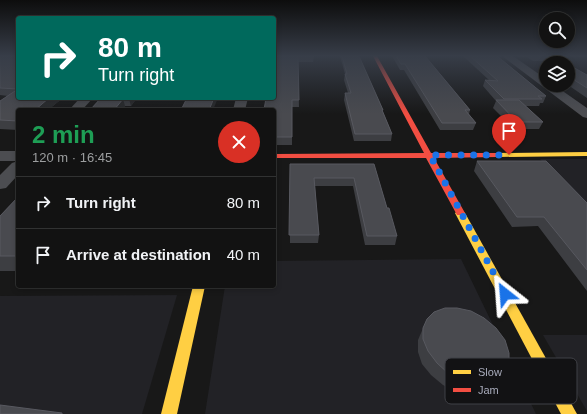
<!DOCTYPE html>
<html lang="en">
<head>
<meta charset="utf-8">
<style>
  :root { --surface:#121212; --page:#1f2020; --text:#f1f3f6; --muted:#9c9e9f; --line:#313232 }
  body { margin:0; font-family:Arial,sans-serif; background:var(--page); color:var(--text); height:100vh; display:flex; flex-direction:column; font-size:15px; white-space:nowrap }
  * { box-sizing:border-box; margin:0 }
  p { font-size:13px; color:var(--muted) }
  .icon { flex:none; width:22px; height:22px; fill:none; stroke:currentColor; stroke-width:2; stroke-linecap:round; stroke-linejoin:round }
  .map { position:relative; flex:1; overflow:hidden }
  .panel { position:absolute; left:16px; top:108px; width:260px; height:180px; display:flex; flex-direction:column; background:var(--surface); border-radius:4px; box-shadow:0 2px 6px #0003,0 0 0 1px var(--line) }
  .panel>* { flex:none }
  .hud { position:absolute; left:16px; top:16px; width:260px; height:84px; border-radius:4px; box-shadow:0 2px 6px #0003,0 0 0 1px var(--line); background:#00695c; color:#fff; overflow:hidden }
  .controls { position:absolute; left:539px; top:12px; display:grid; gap:8px }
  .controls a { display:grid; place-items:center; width:36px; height:36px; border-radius:50%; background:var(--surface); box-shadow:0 2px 6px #0003,0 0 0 1px var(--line); font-size:20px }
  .pin { position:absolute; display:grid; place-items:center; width:34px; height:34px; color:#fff; margin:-41px -17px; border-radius:50% 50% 50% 0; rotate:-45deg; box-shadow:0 0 4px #0007 }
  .pin .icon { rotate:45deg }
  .me { position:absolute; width:44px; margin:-22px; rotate:332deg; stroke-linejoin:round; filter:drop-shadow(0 0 3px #0008) }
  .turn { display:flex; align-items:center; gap:14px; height:84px; padding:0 16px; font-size:18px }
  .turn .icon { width:52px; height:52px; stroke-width:2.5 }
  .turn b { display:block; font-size:28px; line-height:34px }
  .round { display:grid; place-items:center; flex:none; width:42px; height:42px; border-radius:21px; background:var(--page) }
  .summary { display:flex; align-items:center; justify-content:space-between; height:68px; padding:0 16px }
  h1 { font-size:24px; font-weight:600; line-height:30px; color:#1e9e55 }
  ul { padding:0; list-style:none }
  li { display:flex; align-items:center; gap:12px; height:52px; padding:0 16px; border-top:1px solid var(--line) }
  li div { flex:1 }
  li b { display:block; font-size:15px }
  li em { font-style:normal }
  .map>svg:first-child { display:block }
  .built { fill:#222226 }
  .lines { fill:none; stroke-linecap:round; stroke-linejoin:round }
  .street { fill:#4c4d51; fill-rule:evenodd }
  .slow { fill:#ffcf43; fill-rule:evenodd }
  .jam { fill:#f24e42; fill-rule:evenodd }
  .wall { fill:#3d3e42 }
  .shaded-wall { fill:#292a2c }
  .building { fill:#494a4f; stroke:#585960 }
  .route { stroke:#1a73e8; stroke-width:7; stroke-dasharray:0 12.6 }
  .key { fill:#121214; stroke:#3f4046; stroke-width:1 }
  .key-label { font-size:11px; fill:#a8abbb }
</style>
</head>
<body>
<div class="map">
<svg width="587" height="414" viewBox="0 0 587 414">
  <rect width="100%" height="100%" fill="#181818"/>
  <g class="built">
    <path d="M540,159H587V210Z"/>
    <path d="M461,259L536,414H205L225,286H274V261Z"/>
    <path d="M177,295L142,414H0V296Z"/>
    <path d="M543,335H587V411Z"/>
  </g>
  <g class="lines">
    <g class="street">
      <path d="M502,56H513L546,79V85H554L587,108V118L583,117Z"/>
      <path d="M80,98H93L82,110H69Z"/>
      <path d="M236,98H248L245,110H233Z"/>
      <rect x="0" y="151" width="18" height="10"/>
      <path d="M18,161V175L6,188L0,189V175L12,163Z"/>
    </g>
    <g class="slow">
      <path d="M587,152V156L498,157L494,155L498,153Z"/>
      <path d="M460,210L465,213L577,414H561L455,213Z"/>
      <path d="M193,286H205L177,414H161Z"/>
    </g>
    <path class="jam" d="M373,56H377L431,153H498L502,155L498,157L434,158L465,213L463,215H457L426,158H274V154L424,153Z"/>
  </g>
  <g class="wall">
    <path d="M0,56H18V98H58L59,101L48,110H18V130L0,129V101L8,96L0,95Z"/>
    <path d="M274,56H314L313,62H298L299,107H292V145H274Z"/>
    <path d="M340,56H359L383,110V112L392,134L391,141H354L344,100L345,93H348L344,80L345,74Z"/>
    <path d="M392,56H425L470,110L469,114L476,123L473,130H440L404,70H400Z"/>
    <path d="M463,56H501V57H499L546,96L543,103H540L539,106H525L543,122L539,129H514L493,108L496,101L483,86L485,80H489Z"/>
    <path d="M515,56H587V57H560L557,61H533L527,57H517Z"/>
    <path d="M568,71L587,75V98L568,85Z"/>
    <path d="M101,98H137L131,106H125L122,110H90Z"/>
    <path d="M477,161L587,203V291L538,226L512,227L474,171Z"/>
    <path d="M290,164H374L387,208L397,236L395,245H365L353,186H315L319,235L318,243H290Z"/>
    <path d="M18,197V271H0V216Z"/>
    <rect x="110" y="286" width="55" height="2"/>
    <path d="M484,318L494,387L484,393L471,395L457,392L443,385L431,375L422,364L418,352V340L427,319Z"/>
  </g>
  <g class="shaded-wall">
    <path d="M49,98H58L59,101L48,110H35Z"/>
    <path d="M130,98H137L131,106L129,99Z"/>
    <path d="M214,98H218L213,110H209Z"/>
    <path d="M123,99L125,106L122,110H114Z"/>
    <path d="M503,376L494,387L484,393L493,382Z"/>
  </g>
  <g class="building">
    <path d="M0,56H18V89L0,88Z"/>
    <path d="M274,56H314H298L299,100H292V137H274V110H264L266,98H274Z"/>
    <path d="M342,56H359L383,110H382L392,134H355L345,93H351L345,74H347Z"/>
    <path d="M396,56H425L470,110H465L476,123H442L405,64H401Z"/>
    <path d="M470,56H497L546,96H538L542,99H504L485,80L498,81Z"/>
    <path d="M571,66L587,75V88L568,76V71Z"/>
    <path d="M18,89V98H49L35,110H18V121L0,120V101Z"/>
    <path d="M101,98H130L129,99H123L114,110H90Z"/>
    <path d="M187,98H214L209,110H181Z"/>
    <path d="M496,100H519L543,122H517Z"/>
    <path d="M477,161H546L587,203V270L544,217H517Z"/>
    <path d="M290,164H374L387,208H389L397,236H367L354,178H314L319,235H289Z"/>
    <path d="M18,197V256H0V216Z"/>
    <path d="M445,308H457L471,311L484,318L496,328L505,340L509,353V366L503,376L493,382L479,383L464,381L449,374L437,363L428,351L423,339V328L427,319L434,312Z"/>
    <path d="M0,405L62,413V414H0Z"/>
  </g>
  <linearGradient id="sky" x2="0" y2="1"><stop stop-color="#0d0d0d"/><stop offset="0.49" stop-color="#373d48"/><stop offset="1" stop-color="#373d48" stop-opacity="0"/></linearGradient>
  <rect width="587" height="114" fill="url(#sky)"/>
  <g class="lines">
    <path class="route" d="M505,294L430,155H509"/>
  </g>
  <rect x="445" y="358" width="132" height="46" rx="6" class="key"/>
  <rect x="453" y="370" width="18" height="4" fill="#ffcf43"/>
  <rect x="453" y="388" width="18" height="4" fill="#f24e42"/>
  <g class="key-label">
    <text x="478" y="376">Slow</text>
    <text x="478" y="394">Jam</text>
  </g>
</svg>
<div class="controls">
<a><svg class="icon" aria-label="search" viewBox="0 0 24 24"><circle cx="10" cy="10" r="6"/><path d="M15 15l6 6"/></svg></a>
<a><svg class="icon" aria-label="layers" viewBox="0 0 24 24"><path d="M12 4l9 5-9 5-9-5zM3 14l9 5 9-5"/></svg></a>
</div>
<div class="pin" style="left:509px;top:155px;background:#d93025"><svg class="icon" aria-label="arrive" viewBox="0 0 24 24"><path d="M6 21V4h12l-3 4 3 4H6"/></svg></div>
<svg class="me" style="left:505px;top:294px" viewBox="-20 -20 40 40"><path d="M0-17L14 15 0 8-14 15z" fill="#1a73e8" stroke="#fff" stroke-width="4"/></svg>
<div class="hud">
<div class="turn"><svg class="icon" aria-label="right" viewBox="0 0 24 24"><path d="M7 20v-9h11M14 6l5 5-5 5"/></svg><div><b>80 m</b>Turn right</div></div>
</div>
<section class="panel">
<div class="summary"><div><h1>2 min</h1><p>120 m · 16:45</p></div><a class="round" style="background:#d93025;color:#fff"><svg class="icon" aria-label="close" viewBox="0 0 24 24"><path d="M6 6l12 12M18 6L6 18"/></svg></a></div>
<ul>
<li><svg class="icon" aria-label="right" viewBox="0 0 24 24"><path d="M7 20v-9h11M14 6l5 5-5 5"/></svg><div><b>Turn right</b></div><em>80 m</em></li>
<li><svg class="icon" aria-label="arrive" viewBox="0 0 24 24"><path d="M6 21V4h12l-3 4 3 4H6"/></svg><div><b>Arrive at destination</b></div><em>40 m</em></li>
</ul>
</section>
</div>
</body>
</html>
